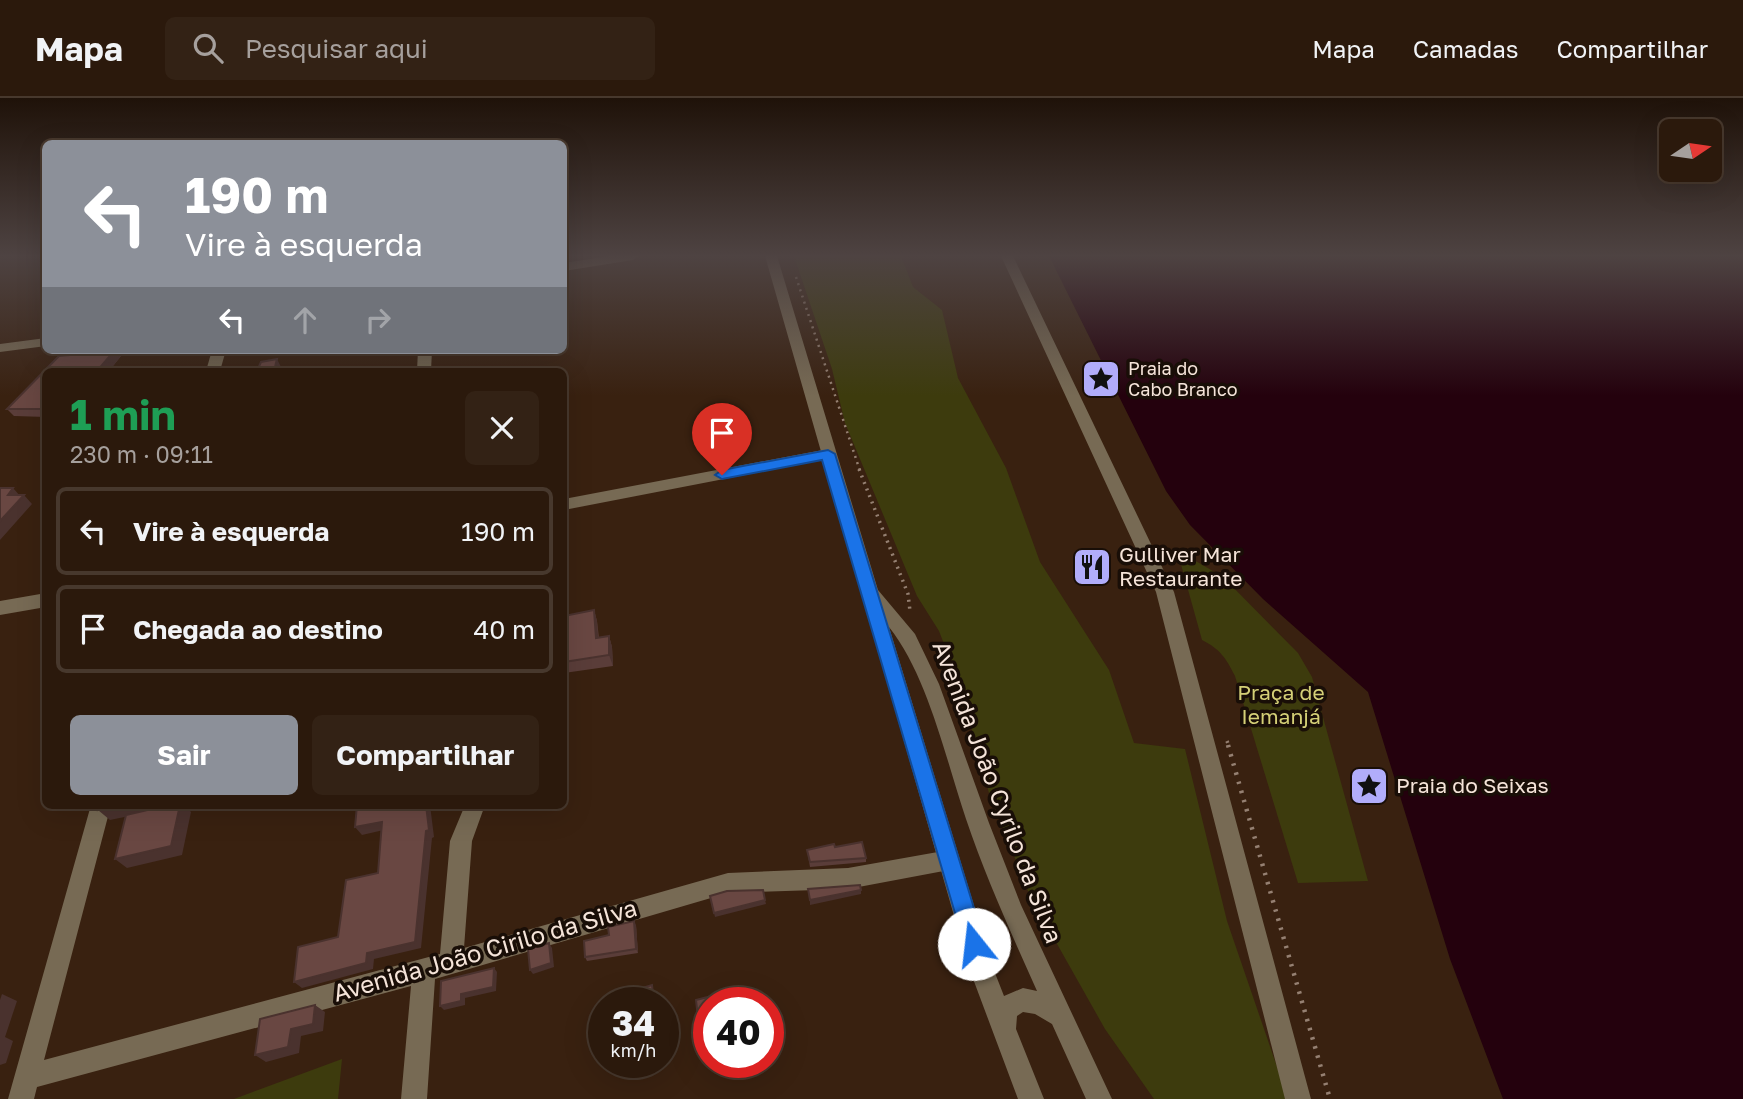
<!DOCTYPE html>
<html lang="pt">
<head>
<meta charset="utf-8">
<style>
  :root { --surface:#2b190c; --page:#332215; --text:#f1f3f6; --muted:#a6a09d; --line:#47382d; --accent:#8c9099 }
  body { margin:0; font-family:"Golos Text",sans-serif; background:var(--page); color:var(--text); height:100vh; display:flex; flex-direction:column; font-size:26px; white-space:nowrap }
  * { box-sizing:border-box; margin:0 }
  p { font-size:23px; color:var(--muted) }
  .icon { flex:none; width:38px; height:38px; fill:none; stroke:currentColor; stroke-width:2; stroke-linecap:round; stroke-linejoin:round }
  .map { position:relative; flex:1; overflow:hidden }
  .side { position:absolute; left:42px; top:270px; width:525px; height:441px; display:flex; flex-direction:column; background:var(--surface); border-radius:10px; box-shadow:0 7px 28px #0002,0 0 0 2px var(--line) }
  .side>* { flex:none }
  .guide { position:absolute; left:42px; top:42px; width:525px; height:214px; border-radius:10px; box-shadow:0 7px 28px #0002,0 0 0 2px var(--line); background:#8c9099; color:#fff; overflow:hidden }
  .needle { width:46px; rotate:77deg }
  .tools { position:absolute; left:1659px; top:21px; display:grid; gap:14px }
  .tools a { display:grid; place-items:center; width:63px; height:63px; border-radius:10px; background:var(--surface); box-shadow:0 7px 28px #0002,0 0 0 2px var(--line); font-size:35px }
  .speed { position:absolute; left:588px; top:889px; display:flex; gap:14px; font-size:35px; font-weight:700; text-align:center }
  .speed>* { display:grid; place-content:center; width:91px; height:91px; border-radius:50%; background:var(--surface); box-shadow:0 7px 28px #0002,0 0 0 2px var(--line); line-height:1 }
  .speed small { font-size:18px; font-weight:400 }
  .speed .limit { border:10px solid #d22; background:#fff; color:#111 }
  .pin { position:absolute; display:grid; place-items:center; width:60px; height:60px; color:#fff; margin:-72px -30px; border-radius:50% 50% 50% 0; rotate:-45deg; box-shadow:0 0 7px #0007 }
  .pin .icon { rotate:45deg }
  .me { position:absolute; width:77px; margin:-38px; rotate:344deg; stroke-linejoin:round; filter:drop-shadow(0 0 5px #0008) }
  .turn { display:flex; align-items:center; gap:24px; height:147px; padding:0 28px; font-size:32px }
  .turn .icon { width:91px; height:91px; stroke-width:2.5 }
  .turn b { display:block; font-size:49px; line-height:60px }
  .lanes { display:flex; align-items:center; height:66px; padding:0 28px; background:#0003; justify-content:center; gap:35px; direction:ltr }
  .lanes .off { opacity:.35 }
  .round { display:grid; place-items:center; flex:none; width:74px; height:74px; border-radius:10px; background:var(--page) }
  .summary { display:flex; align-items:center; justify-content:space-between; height:119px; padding:0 28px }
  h1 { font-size:42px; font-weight:700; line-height:52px; color:#1e9e55 }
  .action { display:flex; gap:14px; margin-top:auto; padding:14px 28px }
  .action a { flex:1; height:80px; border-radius:10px; background:var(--accent); color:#fff; font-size:28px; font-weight:700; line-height:80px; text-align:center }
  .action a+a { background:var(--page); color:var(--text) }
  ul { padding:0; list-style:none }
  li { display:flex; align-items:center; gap:21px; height:88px; margin:0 14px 10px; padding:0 14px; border:4px solid var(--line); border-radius:10px }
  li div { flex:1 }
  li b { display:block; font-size:26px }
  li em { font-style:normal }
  header { display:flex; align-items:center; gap:42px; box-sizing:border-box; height:98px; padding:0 35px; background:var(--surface); border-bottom:2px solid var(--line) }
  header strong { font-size:33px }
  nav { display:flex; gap:38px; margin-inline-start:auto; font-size:24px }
  .search { width:490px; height:63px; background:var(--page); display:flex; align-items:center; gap:18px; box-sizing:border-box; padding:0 24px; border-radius:10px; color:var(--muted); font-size:26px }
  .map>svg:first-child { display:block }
  .green { fill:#3d3b0d }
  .water { fill:#24010d }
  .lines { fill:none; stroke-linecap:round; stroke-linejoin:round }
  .path-far2 { stroke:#958072; stroke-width:2.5; stroke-dasharray:2 4.5; stroke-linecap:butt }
  .path-far1 { stroke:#958072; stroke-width:3.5; stroke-dasharray:2 5; stroke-linecap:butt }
  .path { stroke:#958072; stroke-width:4.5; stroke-dasharray:2.5 7; stroke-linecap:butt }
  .minor { fill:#776a54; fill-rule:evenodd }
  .tertiary { fill:#776a54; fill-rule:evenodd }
  .wall { fill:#5a3d39 }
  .shaded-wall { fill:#4a322e }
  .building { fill:#694742; stroke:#4a322e; stroke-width:2 }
  .route { fill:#1a73e8; stroke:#114b97; stroke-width:2 }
  .labels { text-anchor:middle; stroke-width:7; stroke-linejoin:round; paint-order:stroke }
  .far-poi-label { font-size:18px; fill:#f5e4d9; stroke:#190e07; text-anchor:start }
  .poi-label { font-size:21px; fill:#f5e4d9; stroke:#190e07; text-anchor:start }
  .park-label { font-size:21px; fill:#d5d077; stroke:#190e07 }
  .near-street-label { font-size:24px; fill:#f5e4d9; stroke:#190e07 }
</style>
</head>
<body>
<header>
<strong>Mapa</strong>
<div class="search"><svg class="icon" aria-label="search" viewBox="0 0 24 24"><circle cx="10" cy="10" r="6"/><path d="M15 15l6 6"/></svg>Pesquisar aqui</div>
<nav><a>Mapa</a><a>Camadas</a><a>Compartilhar</a></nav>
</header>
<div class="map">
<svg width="1743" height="1001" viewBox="0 0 1743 1001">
  <rect width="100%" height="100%" fill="#392110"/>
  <g class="green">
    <path d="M794,158H901L913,189L942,212L958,280L1006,370L1040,464L1109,572L1134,645L1185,651L1227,823L1288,1001H1154L1105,931L1030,798L989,695L959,585L939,533L917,498L845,325L832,271Z"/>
    <path d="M1177,452L1223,479L1298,555L1312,579L1368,783L1298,785L1235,578C1226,560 1220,551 1202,542Z"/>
    <path d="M342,961L338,1001H234Z"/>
  </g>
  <path class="water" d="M1049,158H1743V1001H1503L1450,861L1368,594L1263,501L1190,427L1166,393Z"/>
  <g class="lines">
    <path class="path-far2" d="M796,179L860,373"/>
    <g class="path-far1">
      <path d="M859,371L908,496L910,513"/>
      <path d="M1227,643L1229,648"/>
    </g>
    <path class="path" d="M1228,647L1330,1001"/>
    <g class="minor">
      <path d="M609,158H639L633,162L564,173V165Z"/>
      <path d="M46,240V248L0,254V246Z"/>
      <path d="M212,252H226L220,273H206Z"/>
      <path d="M418,252H432L431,273H417Z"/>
      <path d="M828,351L833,352L836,356L833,360L564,412V401Z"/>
      <path d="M46,495V509L0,517V503Z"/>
      <path d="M91,707H111L44,962L440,856L450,743L465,707H485L472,743L464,850L728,775L848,770L949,752L957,755L960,762L957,769L949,772L848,791L728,795L435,881L427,1001H401L411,888L37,989L34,1001H8Z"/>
    </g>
    <g class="tertiary">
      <path d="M765,158H777L878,492L915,536L939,586L989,725L1021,807L1112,1001H1086L1052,926L1035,916L1023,914L1017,918L1016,931L1044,1001H1018L969,870ZM889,529C928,578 946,662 966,721C986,780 1012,837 1037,893L1023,890L1004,898L993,870Z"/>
      <path d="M1001,158H1013L1174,494L1311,1001H1285L1156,494Z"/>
    </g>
  </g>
  <g class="wall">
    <path d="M73,252H124L125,253L109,273H46V319L14,318L7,311L59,258L70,257Z"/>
    <path d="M594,512L597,523L599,540L609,538L612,549L613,568L564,575V518Z"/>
    <path d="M835,749L866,760V764L810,769L807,752Z"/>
    <path d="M636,827L638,855L587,863L585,859L609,837Z"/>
  </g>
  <g class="shaded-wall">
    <path d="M115,252H124L125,253L109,273H97Z"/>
    <path d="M277,261L282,271V273H274Z"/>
    <path d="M13,390L21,399L24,397L32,406L0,442V423L8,397Z"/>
    <path d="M594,512L597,523L599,551L596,540Z"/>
    <path d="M609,538L612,549L613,568L609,557Z"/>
    <path d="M125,707H142L139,716L110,722L98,712Z"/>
    <path d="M180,707H184L191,714L182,757L127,770L115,761Z"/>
    <path d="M426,707H430L434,739L432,740L421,850L374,861L373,871L302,890L294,884L367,855Z"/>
    <path d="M382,724L388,731L362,737L355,729Z"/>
    <path d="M861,792V796L810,807V802Z"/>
    <path d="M765,802L766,806L715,819L714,815Z"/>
    <path d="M634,823L636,827L638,855L636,851Z"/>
    <path d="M549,845L552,850L554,869L533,876L530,872Z"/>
    <path d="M494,870L497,874L496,893L465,900V907L444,912L440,908L461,896Z"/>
    <path d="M2,896L17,903L5,939L13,943L6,965L0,967V902Z"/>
    <path d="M315,907L325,914L323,933L301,938L299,955L266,964L255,957L291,931Z"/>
    <path d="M709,936V943L703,945L700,938Z"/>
  </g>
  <g class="building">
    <path d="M73,252H115L97,273H46L45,311H7L59,258L70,257Z"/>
    <path d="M277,261L274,273H257L261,264Z"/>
    <path d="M0,390H13L8,397H24L0,423Z"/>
    <path d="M594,512L596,540L609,538V557L564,564V518Z"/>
    <path d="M99,707H125L98,712Z"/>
    <path d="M169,707H180L171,748L115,761L126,717Z"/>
    <path d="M357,707H426L429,732L426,733L415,844L367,855L366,865L294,884L298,849L338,839L346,782L378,775L382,724L355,729Z"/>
    <path d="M862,744L866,760L810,764L807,752L834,746L835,749Z"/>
    <path d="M860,787L861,792L810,802L808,791Z"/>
    <path d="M763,792L765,802L714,815L710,798L727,793Z"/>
    <path d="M634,823L636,851L585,859L584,843L609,837L608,829Z"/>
    <path d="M549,845L551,865L530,872L528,851Z"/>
    <path d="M494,870L493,889L461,896V903L440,908L441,883Z"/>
    <path d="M652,887L654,905H630L629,894Z"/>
    <path d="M723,895L725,905H709V936L700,938L696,902Z"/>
    <path d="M315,907L313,926L291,931L288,949L255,957L260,921Z"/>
  </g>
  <linearGradient id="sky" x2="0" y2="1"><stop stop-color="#1f1209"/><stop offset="0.53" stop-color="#4e4342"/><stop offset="1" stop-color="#4e4342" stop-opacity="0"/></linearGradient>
  <rect width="1743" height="298" fill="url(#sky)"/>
  <path class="route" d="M828,352L835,356L985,846L982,854L974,857L967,854L964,846L822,362L722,381L715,377L722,372Z"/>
  <defs>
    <symbol id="sight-square" viewBox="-11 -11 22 22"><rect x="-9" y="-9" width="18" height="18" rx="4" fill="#b1adfa" stroke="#190e07"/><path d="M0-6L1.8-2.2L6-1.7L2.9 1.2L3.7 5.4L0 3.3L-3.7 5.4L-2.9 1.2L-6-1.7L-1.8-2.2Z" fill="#111"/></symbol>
    <symbol id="restaurant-square" viewBox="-11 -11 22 22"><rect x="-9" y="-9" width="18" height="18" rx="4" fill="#b1adfa" stroke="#190e07"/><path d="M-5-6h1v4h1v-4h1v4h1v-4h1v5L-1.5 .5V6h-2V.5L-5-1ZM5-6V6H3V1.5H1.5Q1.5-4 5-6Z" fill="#111"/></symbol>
  </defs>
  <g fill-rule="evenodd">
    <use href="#sight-square" x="1079" y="259" width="44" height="44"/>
    <use href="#restaurant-square" x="1070" y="447" width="44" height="44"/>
    <use href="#sight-square" x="1347" y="666" width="44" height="44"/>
  </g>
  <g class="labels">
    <g class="far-poi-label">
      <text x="1128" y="277">Praia do<tspan x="1128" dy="21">Cabo Branco</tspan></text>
    </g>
    <g class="poi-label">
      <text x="1119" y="464">Gulliver Mar<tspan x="1119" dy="24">Restaurante</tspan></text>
      <text x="1396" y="695">Praia do Seixas</text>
    </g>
    <g class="park-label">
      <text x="1281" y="602">Praça de<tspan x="1281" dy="24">Iemanjá</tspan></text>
    </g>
    <g class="near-street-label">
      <text transform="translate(997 694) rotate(69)" y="8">Avenida João Cyrilo da Silva</text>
      <text transform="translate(485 853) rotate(-16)" y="8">Avenida João Cirilo da Silva</text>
    </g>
  </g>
</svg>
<div class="tools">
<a><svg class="needle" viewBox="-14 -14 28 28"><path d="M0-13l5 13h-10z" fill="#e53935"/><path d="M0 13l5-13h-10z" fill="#a6a09d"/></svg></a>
</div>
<div class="speed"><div>34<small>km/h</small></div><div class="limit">40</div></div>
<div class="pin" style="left:722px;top:377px;background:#d93025"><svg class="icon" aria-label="arrive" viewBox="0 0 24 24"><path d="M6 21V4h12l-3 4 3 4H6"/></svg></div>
<svg class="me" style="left:974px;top:846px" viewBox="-20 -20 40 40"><circle r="19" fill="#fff"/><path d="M0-13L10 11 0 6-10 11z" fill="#1a73e8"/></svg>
<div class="guide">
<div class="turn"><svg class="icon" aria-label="left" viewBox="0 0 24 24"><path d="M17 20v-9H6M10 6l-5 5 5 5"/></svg><div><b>190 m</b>Vire à esquerda</div></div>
<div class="lanes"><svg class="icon" aria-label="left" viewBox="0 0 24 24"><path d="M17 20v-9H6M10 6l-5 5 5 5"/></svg><svg class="icon off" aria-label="ahead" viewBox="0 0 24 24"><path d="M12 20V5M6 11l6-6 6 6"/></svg><svg class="icon off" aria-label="right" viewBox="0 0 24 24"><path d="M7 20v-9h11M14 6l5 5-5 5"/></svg></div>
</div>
<section class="side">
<div class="summary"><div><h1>1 min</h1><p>230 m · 09:11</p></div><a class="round"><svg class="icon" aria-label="close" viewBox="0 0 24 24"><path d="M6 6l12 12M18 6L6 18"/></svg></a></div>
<ul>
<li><svg class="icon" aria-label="left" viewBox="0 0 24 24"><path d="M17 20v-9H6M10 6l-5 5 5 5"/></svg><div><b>Vire à esquerda</b></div><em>190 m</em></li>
<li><svg class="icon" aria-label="arrive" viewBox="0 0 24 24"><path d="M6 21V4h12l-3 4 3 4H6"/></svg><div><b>Chegada ao destino</b></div><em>40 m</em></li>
</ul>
<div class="action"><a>Sair</a><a>Compartilhar</a></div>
</section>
</div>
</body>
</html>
